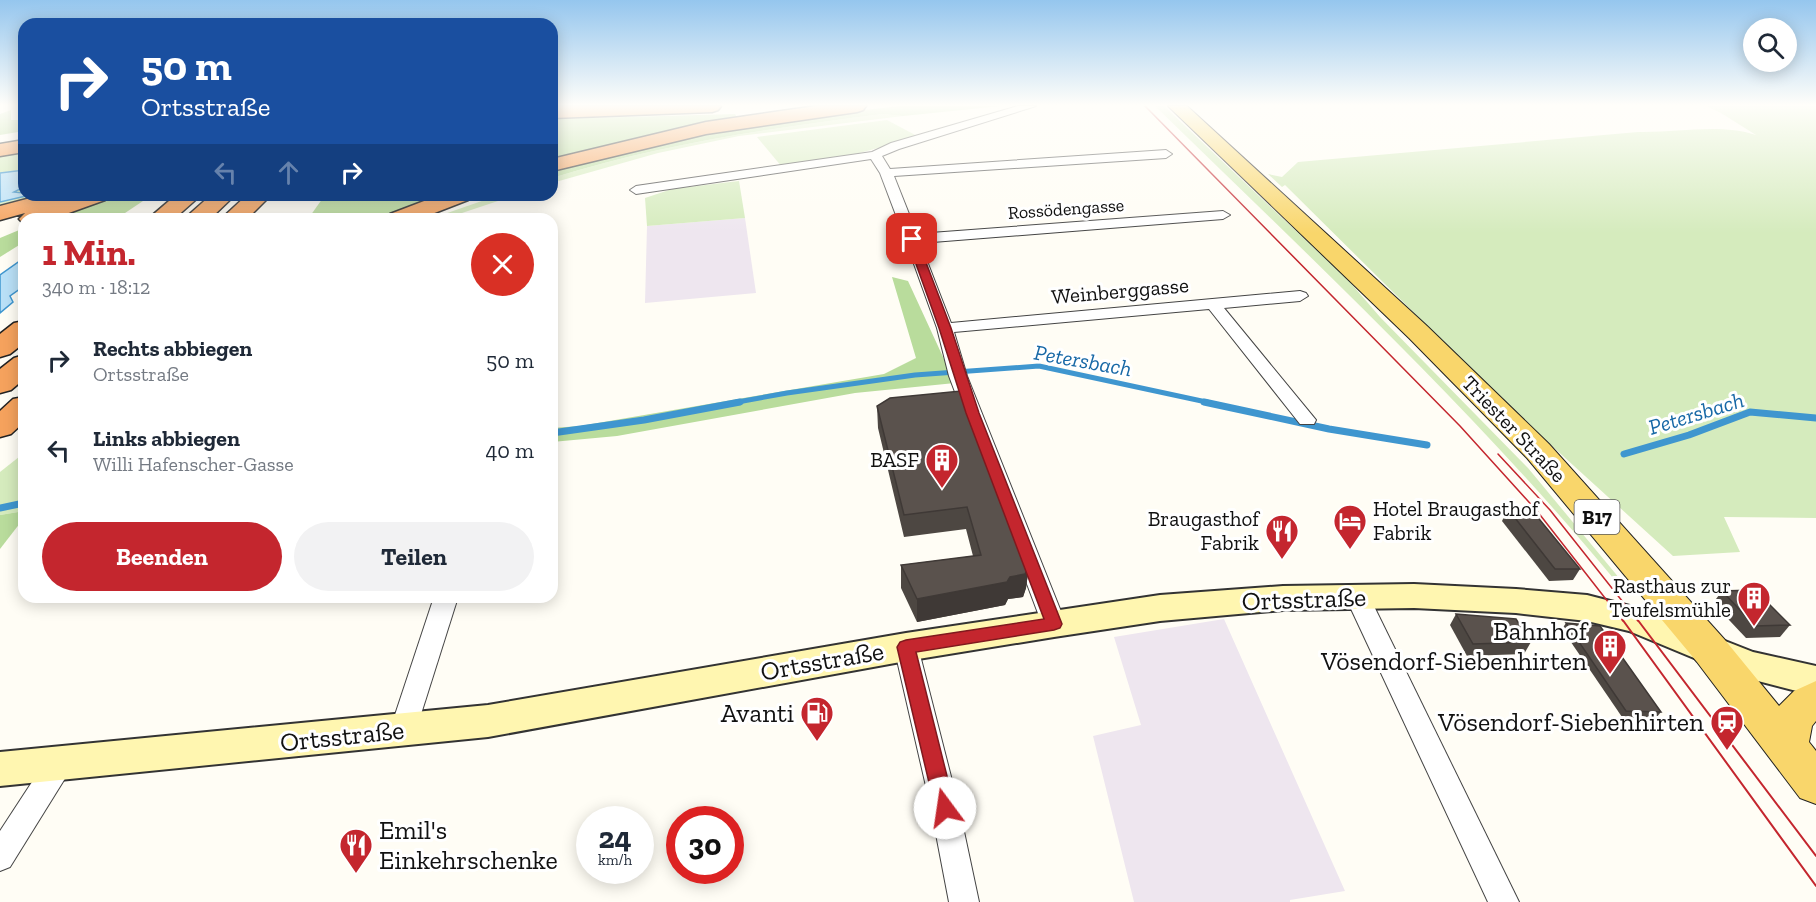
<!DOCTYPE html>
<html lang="de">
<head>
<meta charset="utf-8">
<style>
  :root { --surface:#fff; --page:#f2f2f3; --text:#1f2937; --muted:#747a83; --accent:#c4262e }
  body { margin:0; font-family:"Zilla Slab",serif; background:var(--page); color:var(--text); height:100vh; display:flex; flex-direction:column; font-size:22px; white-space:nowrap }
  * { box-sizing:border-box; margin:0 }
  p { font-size:20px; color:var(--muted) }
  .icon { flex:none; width:33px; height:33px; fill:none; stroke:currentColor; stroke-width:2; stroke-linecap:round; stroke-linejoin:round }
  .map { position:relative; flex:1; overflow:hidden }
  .panel { position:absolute; left:18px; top:213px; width:540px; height:390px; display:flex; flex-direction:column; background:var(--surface); border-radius:18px; box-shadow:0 3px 15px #0003 }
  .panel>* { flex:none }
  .hud { position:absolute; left:18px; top:18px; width:540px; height:183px; border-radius:18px; box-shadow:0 3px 15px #0003; background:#1a4fa0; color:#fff; overflow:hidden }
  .fabs { position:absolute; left:1743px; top:18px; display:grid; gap:12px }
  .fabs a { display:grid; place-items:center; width:54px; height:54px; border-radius:50%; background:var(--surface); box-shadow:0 3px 15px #0003; font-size:30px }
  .speed { position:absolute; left:576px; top:806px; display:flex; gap:12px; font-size:30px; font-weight:700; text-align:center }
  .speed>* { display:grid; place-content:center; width:78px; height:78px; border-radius:50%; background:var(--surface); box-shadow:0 3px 15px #0003; line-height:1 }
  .speed small { font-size:15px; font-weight:400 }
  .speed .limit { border:9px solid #d22; background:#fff; color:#111 }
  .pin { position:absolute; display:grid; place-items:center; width:51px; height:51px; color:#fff; margin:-26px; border-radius:12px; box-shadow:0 3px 9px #0006 }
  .me { position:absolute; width:66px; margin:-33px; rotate:346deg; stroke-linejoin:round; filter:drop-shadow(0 0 4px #0008) }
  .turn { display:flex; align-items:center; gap:21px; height:126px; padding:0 24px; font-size:27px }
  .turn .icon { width:78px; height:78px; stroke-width:2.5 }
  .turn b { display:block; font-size:42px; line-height:51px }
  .lanes { display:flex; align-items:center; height:57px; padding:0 24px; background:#0003; justify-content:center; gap:30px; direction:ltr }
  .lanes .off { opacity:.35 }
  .round { display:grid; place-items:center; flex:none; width:63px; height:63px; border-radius:32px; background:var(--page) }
  .overview { display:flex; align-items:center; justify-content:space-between; height:102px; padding:0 24px }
  h1 { font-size:36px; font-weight:800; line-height:45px; color:var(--accent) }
  .cta { display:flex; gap:12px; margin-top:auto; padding:12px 24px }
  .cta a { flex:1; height:69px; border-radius:36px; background:var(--accent); color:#fff; font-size:24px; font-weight:800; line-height:69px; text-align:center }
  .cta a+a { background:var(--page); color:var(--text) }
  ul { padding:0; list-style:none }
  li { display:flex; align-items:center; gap:18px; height:90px; padding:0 24px }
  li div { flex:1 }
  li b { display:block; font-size:22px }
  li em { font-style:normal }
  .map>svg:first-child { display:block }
  .industrial { fill:#eee6ef }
  .green { fill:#d5ebbd }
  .forest { fill:#b9dc9c }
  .water { fill:#b9e0f7; stroke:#3f96cf; stroke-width:1.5 }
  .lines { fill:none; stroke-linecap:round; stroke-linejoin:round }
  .stream-far1 { stroke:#3f96cf; stroke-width:5 }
  .stream { stroke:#3f96cf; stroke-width:7 }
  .minor-casing { stroke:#444; stroke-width:2 }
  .secondary-casing { stroke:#333; stroke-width:4 }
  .primary-casing { stroke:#222; stroke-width:2 }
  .motorway-casing { stroke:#222; stroke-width:3 }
  .minor { fill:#fff; fill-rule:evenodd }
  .secondary { fill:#fff6b0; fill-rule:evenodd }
  .primary { fill:#f9d66b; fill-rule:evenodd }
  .motorway { fill:#f5a25d; fill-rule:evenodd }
  .tram-far1 { stroke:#c4262e; stroke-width:1.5 }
  .tram { stroke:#c4262e; stroke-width:2 }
  .wall { fill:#4d4742 }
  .shaded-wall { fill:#3f3936 }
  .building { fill:#5a524d; stroke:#3f3936; stroke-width:1.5 }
  .route { fill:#c4262e; stroke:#7f191e; stroke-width:1.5 }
  .labels { text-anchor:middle; stroke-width:6; stroke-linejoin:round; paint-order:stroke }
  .far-street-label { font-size:18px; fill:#111; stroke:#fff }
  .shield { fill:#fff; stroke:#585858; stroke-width:1.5 }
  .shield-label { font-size:20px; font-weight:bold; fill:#111 }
  .street-label { font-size:21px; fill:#111; stroke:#fff }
  .poi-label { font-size:21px; fill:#111; stroke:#fff; text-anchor:end }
  .water-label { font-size:22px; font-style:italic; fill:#1768a6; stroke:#fff }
  .near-street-label { font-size:26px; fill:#111; stroke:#fff }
  .near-poi-label { font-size:26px; fill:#111; stroke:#fff; text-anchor:end }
</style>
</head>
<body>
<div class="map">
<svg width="1816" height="902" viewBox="0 0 1816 902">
  <rect width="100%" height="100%" fill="#fffdf5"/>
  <g class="industrial">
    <path d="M745,218L756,293L645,303L647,226Z"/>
    <path d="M1224,619L1345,891L1290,900V902H1134L1093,736L1141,725L1114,637Z"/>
  </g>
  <g class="green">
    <path d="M1155,106H1164L1348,280L1380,317L1528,468L1615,573L1619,578L1618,584C1477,413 1314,261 1155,106Z"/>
    <path d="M1706,106H1816V518L1724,517L1740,552L1673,556L1508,406L1285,185L1282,187L1268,174L1282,177L1298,162L1638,132C1677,133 1719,123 1756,135L1721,113Z"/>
    <path d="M883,114L903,116L739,136L658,153L552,183V178C660,144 771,128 883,114Z"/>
    <path d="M887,120L919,137L852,155L782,167L757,137Z"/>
    <path d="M24,149V195H50L0,209V153Z"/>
    <path d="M739,181L745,218L647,226L645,198L672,189Z"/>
    <path d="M499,195H516L444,219H430Z"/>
    <path d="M24,453V511L0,515V472Z"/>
  </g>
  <g class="forest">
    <path d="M900,106H1001L903,116L883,114C771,128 660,144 552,178V172L571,166L715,131L820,115Z"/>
    <path d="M11,110V120H24V131L0,135V114Z"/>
    <path d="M735,114L737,117L656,133L552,159V119Z"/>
    <path d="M119,195H152L116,219H48Z"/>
    <path d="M325,195H443L378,219H308Z"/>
    <path d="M24,228V242L0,257V238Z"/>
    <path d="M892,277L908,281L955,383L855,393L617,436L552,442V428L580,426L884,374L916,358Z"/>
    <path d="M24,511V518L0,549V515Z"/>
  </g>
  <g class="water">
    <path d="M24,170V187L14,192L24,193L26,196L0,202V173Z"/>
    <path d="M24,258V286L10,296L13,302L0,313V275Z"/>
  </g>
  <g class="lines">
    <path class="stream-far1" d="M732,403L787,393L915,375L1039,366L1211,403"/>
    <g class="stream">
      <path d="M1204,402L1329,429L1427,445"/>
      <path d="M552,433L644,420L740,402"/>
      <path d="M1624,454L1689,435L1750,412L1816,418"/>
      <path d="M0,508L24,503"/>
    </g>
    <defs>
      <g id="minor">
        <path d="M1018,106H1036L899,149L882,156L890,169L1166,150L1172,154L1166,158L894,176L917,234L1223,211L1230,215L1223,219L920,243L951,323L1300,291L1306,293L1308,296L1300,301L1224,308L1316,420L1314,424H1300L1209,309L954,332L967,376L1066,624L1062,630L1054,633L1046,630L1042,624L949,376L937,328L905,239L880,173L871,159L636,194L630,190L636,186L872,152L891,143Z"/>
        <path d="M1357,588L1365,590L1369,596L1519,902H1488L1345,596L1349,590Z"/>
        <path d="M434,597H458L416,730L412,738L403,741L394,738L390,730Z"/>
        <path d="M906,638L915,640L918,647L959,808L979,902H949L931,808L894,647L897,640Z"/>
        <path d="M59,752L69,756L73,764L69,772L10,867L0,871V831L49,756Z"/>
      </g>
      <path id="secondary" d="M1414,584L1516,589L1587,595L1649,611L1753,652L1816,666V696L1735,675L1629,631L1587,621L1516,613L1414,608L1283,610L1160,621L1054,637L906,661L488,737L0,786V752L488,705L906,633L1160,595L1283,586Z"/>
      <path id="primary" d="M1168,106H1187L1427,326L1549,444L1725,640L1779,706L1794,691L1816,681V721L1812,726L1809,742L1816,751V804L1800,798L1697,662L1527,458L1409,338Z"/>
      <g id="motorway">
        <path d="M552,106H721L718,110L712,112L552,118Z"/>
        <path d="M816,106H866L863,110L857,112L706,134L552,171V159L706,122Z"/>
        <path d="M24,140V152L0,156V144Z"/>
        <path d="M42,195H61L64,199L76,195H108L105,200L52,219H24V224L19,219L25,213L0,220V206Z"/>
        <path d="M176,195H201L174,219H148Z"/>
        <path d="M211,195H235L210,219H184Z"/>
        <path d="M247,195H271L247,219H221Z"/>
        <path d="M440,195H471L468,200L419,219H386L390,214Z"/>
        <path d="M24,321V343L10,354L0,357V334L14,323Z"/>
        <path d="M24,355V379L11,390L0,393V369L14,358Z"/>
        <path d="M24,397V422L11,434L0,437V411L13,399Z"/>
      </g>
    </defs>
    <use href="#minor" class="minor-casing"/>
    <use href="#secondary" class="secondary-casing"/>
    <use href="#primary" class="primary-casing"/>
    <use href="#motorway" class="motorway-casing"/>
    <use href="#minor" class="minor"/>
    <use href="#secondary" class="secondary"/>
    <use href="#primary" class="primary"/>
    <use href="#motorway" class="motorway"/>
    <g class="tram-far1">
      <path d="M1145,106L1460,426L1537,511L1623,621"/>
      <path d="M1498,454L1550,510L1638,621"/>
    </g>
    <g class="tram">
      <path d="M1622,619L1816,886"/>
      <path d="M1637,619L1816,856"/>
    </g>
  </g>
  <g class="wall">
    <path d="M877,406L1029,566L1026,588L1023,597L1008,599L1005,605L917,622L901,588V565L973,556L966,529L904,537L878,428Z"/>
    <path d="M1508,509L1580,569L1573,580L1549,581L1502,521Z"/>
    <path d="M1722,591L1790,625L1780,637L1746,638L1713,603Z"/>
    <path d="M1456,614L1531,642L1524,654L1467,656L1450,625Z"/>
    <path d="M1566,623L1661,712L1656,718L1622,717L1562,629Z"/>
  </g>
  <path class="shaded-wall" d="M1029,566L1026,588L1023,597L1008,599L1005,605L917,622V599Z"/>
  <g class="building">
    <path d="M961,391L1029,566L1025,574L1010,577L1007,582L917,599L901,565L981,555L967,507L904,515L877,406L890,398Z"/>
    <path d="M1508,509H1531L1580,569H1555Z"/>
    <path d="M1755,590L1790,625L1755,626L1722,591Z"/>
    <path d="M1456,614L1516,619L1531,642L1473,644Z"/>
    <path d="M1566,623L1600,626L1661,712L1626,711Z"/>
  </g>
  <linearGradient id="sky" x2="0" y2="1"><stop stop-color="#95c6ee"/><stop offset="0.45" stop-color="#fffefa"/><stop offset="1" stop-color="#fffefa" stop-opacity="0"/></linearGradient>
  <rect width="1816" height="233" fill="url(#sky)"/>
  <path class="route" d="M912,236L917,239L951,328L979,413L1062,624L1060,628L1054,630L916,652L955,808L952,814L945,817L938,814L935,808L897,647L900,642L906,640L1044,619L966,413L939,328L907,239Z"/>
  <defs>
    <symbol id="building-pin" viewBox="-11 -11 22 30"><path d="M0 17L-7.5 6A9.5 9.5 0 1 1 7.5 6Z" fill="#c4262e" stroke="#fff"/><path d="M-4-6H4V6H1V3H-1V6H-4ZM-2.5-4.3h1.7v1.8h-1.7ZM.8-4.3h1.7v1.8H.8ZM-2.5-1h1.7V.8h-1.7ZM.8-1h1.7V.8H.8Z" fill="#fff"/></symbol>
    <symbol id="hotel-pin" viewBox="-11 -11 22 30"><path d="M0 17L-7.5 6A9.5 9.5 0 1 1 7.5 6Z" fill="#c4262e" stroke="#fff"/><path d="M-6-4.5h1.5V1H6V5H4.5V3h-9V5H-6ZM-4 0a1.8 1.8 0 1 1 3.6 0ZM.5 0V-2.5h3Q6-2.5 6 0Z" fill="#fff"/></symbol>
    <symbol id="restaurant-pin" viewBox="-11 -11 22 30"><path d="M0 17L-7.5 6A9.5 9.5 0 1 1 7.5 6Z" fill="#c4262e" stroke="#fff"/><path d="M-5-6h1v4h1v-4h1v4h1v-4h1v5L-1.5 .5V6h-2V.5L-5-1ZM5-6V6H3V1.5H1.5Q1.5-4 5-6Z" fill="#fff"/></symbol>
    <symbol id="fuel-pin" viewBox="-11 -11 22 30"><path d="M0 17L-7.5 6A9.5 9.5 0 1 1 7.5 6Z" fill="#c4262e" stroke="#fff"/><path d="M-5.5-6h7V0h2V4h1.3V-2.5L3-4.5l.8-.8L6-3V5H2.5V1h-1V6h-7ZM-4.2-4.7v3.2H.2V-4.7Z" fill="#fff"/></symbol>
    <symbol id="station-pin" viewBox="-11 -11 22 30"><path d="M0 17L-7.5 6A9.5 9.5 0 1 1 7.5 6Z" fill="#c4262e" stroke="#fff"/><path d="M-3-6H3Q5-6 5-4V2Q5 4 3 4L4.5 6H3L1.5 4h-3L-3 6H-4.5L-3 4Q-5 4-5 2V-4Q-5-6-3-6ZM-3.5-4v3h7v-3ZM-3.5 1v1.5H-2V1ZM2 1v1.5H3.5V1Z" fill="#fff"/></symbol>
  </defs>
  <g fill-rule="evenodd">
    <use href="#building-pin" x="923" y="441" width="38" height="52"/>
    <use href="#hotel-pin" x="1331" y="502" width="38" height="52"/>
    <use href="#restaurant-pin" x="1263" y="512" width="38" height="52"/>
    <use href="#building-pin" x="1735" y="579" width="38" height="52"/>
    <use href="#building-pin" x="1591" y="627" width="38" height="52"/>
    <use href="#fuel-pin" x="798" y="694" width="38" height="52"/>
    <use href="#station-pin" x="1708" y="703" width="38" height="52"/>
    <use href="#restaurant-pin" x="337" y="826" width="38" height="52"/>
  </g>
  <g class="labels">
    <g class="far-street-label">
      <text transform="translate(1066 209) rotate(-4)" y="6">Rossödengasse</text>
    </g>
    <rect class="shield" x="1574.5" y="500" width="45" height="34" rx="4.5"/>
    <g class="shield-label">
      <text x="1597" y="524">B17</text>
    </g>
    <g class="street-label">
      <text transform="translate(1120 291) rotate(-5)" y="7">Weinberggasse</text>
      <text transform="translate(1514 429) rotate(46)" y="7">Triester Straße</text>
    </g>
    <g class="poi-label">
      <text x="919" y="467">BASF</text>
      <text x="1373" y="516" text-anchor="start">Hotel Braugasthof<tspan x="1373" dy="24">Fabrik</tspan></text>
      <text x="1259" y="526">Braugasthof<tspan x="1259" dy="24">Fabrik</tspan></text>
      <text x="1731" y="593">Rasthaus zur<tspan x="1731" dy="24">Teufelsmühle</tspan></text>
    </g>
    <g class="water-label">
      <text transform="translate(1083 360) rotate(10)" y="8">Petersbach</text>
      <text transform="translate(1696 413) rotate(-17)" y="8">Petersbach</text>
    </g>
    <g class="near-street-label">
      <text transform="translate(1304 599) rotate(-2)" y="9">Ortsstraße</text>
      <text transform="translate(822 661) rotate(-10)" y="9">Ortsstraße</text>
      <text transform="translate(342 736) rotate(-6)" y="9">Ortsstraße</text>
    </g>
    <g class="near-poi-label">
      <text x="1587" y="640">Bahnhof<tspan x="1587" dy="30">Vösendorf-Siebenhirten</tspan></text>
      <text x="794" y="722">Avanti</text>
      <text x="1704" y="731">Vösendorf-Siebenhirten</text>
      <text x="379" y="839" text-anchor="start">Emil's<tspan x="379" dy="30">Einkehrschenke</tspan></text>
    </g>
  </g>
</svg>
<div class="fabs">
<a><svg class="icon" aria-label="search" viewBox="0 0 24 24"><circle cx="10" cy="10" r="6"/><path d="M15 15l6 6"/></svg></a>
</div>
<div class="speed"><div>24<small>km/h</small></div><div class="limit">30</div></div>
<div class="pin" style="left:912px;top:239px;background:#d93025"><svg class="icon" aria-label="arrive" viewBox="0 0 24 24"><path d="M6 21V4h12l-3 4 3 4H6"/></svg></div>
<svg class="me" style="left:945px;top:808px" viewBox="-20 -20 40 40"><circle r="19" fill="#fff"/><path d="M0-13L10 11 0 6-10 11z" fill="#c4262e"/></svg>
<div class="hud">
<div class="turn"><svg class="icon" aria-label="right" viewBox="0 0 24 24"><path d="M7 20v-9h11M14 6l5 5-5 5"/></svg><div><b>50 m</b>Ortsstraße</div></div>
<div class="lanes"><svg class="icon off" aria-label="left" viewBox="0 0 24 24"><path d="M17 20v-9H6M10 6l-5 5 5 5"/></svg><svg class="icon off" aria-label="ahead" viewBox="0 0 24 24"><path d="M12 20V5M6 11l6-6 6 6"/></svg><svg class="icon" aria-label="right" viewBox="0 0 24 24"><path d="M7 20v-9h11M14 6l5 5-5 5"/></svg></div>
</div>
<section class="panel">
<div class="overview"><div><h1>1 Min.</h1><p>340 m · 18:12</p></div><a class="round" style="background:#d93025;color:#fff"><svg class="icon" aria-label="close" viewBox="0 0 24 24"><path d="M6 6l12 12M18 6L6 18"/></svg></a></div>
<ul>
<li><svg class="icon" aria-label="right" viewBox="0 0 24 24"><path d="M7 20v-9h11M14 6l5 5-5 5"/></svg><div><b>Rechts abbiegen</b><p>Ortsstraße</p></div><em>50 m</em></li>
<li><svg class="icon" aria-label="left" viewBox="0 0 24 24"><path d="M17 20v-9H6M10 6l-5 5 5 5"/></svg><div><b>Links abbiegen</b><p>Willi Hafenscher-Gasse</p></div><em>40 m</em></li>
</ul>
<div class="cta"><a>Beenden</a><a>Teilen</a></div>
</section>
</div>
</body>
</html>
